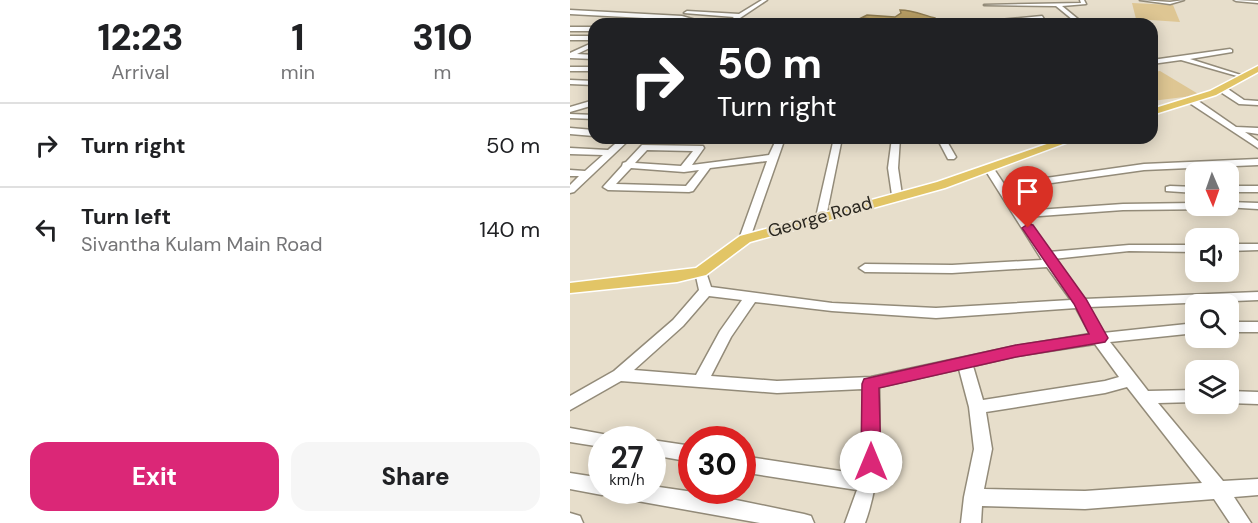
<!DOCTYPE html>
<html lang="en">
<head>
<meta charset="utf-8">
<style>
  :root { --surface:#fff; --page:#f6f6f6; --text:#202124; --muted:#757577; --line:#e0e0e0; --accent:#db2777 }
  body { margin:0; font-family:"DM Sans",sans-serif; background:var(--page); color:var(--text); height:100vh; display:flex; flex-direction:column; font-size:22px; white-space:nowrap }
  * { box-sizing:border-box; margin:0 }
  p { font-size:20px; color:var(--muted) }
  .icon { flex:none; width:33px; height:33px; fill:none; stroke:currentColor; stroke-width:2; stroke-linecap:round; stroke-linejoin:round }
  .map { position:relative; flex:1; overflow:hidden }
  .sheet { display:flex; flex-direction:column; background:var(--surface); width:570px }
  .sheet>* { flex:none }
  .top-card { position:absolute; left:18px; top:18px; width:570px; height:126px; border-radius:18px; box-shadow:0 3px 15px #0003; background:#202124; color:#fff; overflow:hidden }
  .needle { width:39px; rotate:178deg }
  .tools { position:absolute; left:615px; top:162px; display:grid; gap:12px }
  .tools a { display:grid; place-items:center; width:54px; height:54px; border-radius:12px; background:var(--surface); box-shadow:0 3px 15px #0003; font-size:30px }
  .speed { position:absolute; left:18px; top:426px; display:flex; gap:12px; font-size:30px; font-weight:700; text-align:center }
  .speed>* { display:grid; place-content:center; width:78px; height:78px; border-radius:50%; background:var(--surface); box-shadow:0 3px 15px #0003; line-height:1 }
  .speed small { font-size:15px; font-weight:400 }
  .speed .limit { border:9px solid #d22; background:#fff; color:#111 }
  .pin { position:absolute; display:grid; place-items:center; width:51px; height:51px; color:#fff; margin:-62px -26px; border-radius:50% 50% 50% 0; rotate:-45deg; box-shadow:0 0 6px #0007 }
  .pin .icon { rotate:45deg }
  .me { position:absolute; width:66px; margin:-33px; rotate:0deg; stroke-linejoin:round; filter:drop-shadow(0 0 4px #0008) }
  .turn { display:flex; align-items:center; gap:21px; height:126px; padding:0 30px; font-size:27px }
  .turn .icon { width:78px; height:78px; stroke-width:2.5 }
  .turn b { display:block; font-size:42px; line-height:51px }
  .eta { display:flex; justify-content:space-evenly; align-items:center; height:102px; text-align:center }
  .eta b { font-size:36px; font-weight:800; line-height:42px }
  .action { display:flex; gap:12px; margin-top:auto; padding:12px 30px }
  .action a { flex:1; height:69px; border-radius:18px; background:var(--accent); color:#fff; font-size:24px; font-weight:800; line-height:69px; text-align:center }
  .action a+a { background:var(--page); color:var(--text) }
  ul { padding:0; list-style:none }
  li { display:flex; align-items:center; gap:18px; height:84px; padding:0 30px; border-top:2px solid var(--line) }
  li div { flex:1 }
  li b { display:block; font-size:22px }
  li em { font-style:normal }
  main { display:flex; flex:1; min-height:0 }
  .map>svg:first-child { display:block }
  .green { fill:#dec693 }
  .water { fill:#b89e64; stroke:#8d7a4f; stroke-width:1.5 }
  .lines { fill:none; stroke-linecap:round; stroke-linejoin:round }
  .minor-casing { stroke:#938b79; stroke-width:3 }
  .major-casing { stroke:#fff; stroke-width:3 }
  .minor { fill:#fff; fill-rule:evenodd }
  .major { fill:#e2c566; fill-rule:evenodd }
  .route { fill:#db2777; stroke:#8e194d; stroke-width:1.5 }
  .labels { text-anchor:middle; stroke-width:4.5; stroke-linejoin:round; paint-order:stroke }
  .street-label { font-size:18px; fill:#28251e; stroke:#e7decb }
</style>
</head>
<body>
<main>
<section class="sheet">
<div class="eta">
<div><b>12:23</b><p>Arrival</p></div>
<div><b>1</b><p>min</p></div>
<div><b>310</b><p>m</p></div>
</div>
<ul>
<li><svg class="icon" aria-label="right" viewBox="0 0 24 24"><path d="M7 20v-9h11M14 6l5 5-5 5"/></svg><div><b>Turn right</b></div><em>50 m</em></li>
<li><svg class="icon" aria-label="left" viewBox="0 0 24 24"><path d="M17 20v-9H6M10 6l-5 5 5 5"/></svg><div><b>Turn left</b><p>Sivantha Kulam Main Road</p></div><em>140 m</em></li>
</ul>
<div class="action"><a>Exit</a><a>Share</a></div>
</section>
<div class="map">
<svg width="688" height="523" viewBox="0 0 688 523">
  <rect width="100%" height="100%" fill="#e7decb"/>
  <g class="green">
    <path d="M562,3L603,5L610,22L566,19Z"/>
    <path d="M590,71L630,95L582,101V72Z"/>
  </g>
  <path class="water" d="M330,10C343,10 353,15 365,18L368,22L323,24L327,21L291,18L297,15L325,17L331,13Z"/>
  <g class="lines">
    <defs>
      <g id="minor">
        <path d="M192,0H197L161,24H154L164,17L114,13L117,11L169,14Z"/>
        <path d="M510,0H514L516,4L492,6L514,24H508L486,6L414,5L511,3Z"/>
        <path d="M570,0L600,2L614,0L600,4Z"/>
        <path d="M664,0L688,1V3L666,1Z"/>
        <path d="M0,10L112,16L139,24H129L112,20L0,14Z"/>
        <path d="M472,16L474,19L405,24L408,22Z"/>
        <path d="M480,22L484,23L485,24H477Z"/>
        <rect x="0" y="27" width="24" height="4"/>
        <rect x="0" y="36" width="24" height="4"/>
        <path d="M24,42V46L7,54L24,55V59L0,58V53Z"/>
        <path d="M660,49L662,50V52L620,59L674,76V78L611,60L582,64V60Z"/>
        <rect x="0" y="67" width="24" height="4"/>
        <path d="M0,80L24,81V85L0,84Z"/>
        <path d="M649,87H655L674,100L688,101V105L669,104L649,91Z"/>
        <path d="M618,98H624L666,127L688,128V134L675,132L688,141V148L618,102Z"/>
        <path d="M24,100V105L0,112V107Z"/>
        <path d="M0,114L24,115V119L0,118Z"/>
        <path d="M0,128L24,130V136L0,134Z"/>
        <path d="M52,138H61L4,192L0,193V185L9,176H0V170L15,171L33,155L0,154V148L38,150Z"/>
        <path d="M207,138H215L179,241H171L169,239L197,161L140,168L123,191L119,192L38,190L33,187L52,166L53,163L56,162L72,145L133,146L134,148L122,165L199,155ZM77,150L123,151L111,166L65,163ZM61,168L114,172L129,170L116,186L46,184Z"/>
        <path d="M264,138H272L256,217L251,220L246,217Z"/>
        <path d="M322,138H330L328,168L332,195L327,198L322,195L318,168Z"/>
        <path d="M367,138H375L386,157L384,159H378Z"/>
        <path d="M688,159V165L574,170L438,189L452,211L553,204L626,203V206H658V202L688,203V209L654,207L650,209L553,210L456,217L479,252L559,245H626V252L559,251L483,259L514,299L688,292V300L519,307L533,333L626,323V333L540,342L578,391L626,390V402L588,403L653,481L688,479V495L664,497L681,523H660L644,499L515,509L412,506L411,523H391L394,497L404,449L399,407L389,369L309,387C310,434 311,479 295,523H275L287,490L172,472V456L290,474L293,436V389L207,393L51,381L0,410V396L44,371L103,320L129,290L125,272L127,269H135L141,287L262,303L366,308L501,300L477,267L382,273L295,272L289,268L295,264L382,265L472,260L414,168L416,166H422L434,184L574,164ZM139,296L172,300L150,331L126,375L64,370L113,326ZM185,302L262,311L366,318L506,308L520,334L446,346L301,377L207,381L141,376L161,337ZM525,344L549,377L535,381L413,400L403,366L446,356ZM557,387L632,483L515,491L414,489L422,449L416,412L535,393Z"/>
        <path d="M600,186L626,187V193L596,191V187Z"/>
        <rect x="658" y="186" width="30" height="6"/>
        <path d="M658,244H688V250L658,251Z"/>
        <rect x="658" y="322" width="30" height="10"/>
        <path d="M658,391L688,392V404L658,403Z"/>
        <path d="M0,428L38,435L40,440H32V447L0,442Z"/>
        <path d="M82,440L122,446V462L82,455Z"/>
        <path d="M0,473L32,478V490H40L38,493L32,495L0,489Z"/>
        <path d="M82,486L137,494L234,514L241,516L244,523H190L56,499L50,496L47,490H82Z"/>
        <path d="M0,513L10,516L13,523H0Z"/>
      </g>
      <g id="major">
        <path d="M688,66V72L646,95L582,115V109L640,91Z"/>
        <path d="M494,138H509L375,188L180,242L136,275L107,282L0,293V283L126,268L170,236L367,182Z"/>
      </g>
    </defs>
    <use href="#minor" class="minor-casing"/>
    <use href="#major" class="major-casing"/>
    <use href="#minor" class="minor"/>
    <use href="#major" class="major"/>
  </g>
  <path class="route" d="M458,224L463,225L516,299L538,338L535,342L446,357L309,388L311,462L308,469L301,471L294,469L291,462L292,384L294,379L446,345L519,334L504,304L452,228Z"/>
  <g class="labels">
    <g class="street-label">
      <text transform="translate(250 217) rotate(-16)" y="6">George Road</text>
    </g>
  </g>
</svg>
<div class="tools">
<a><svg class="needle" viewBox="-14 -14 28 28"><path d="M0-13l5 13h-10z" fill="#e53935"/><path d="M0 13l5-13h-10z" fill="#757577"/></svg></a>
<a><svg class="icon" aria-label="sound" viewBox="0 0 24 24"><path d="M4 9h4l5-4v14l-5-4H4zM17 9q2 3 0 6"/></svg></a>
<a><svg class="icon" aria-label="search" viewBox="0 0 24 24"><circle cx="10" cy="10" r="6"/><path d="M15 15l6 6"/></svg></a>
<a><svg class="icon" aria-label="layers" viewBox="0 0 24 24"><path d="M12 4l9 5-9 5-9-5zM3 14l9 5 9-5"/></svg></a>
</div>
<div class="speed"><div>27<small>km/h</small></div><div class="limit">30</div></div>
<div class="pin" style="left:458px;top:228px;background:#d93025"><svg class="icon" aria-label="arrive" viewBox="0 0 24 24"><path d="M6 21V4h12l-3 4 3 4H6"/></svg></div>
<svg class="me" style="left:301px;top:462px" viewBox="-20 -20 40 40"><circle r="19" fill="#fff"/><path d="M0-13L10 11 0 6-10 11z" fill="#db2777"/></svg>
<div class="top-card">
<div class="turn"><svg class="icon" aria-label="right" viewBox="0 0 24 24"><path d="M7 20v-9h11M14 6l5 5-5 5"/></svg><div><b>50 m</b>Turn right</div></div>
</div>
</div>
</main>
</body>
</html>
